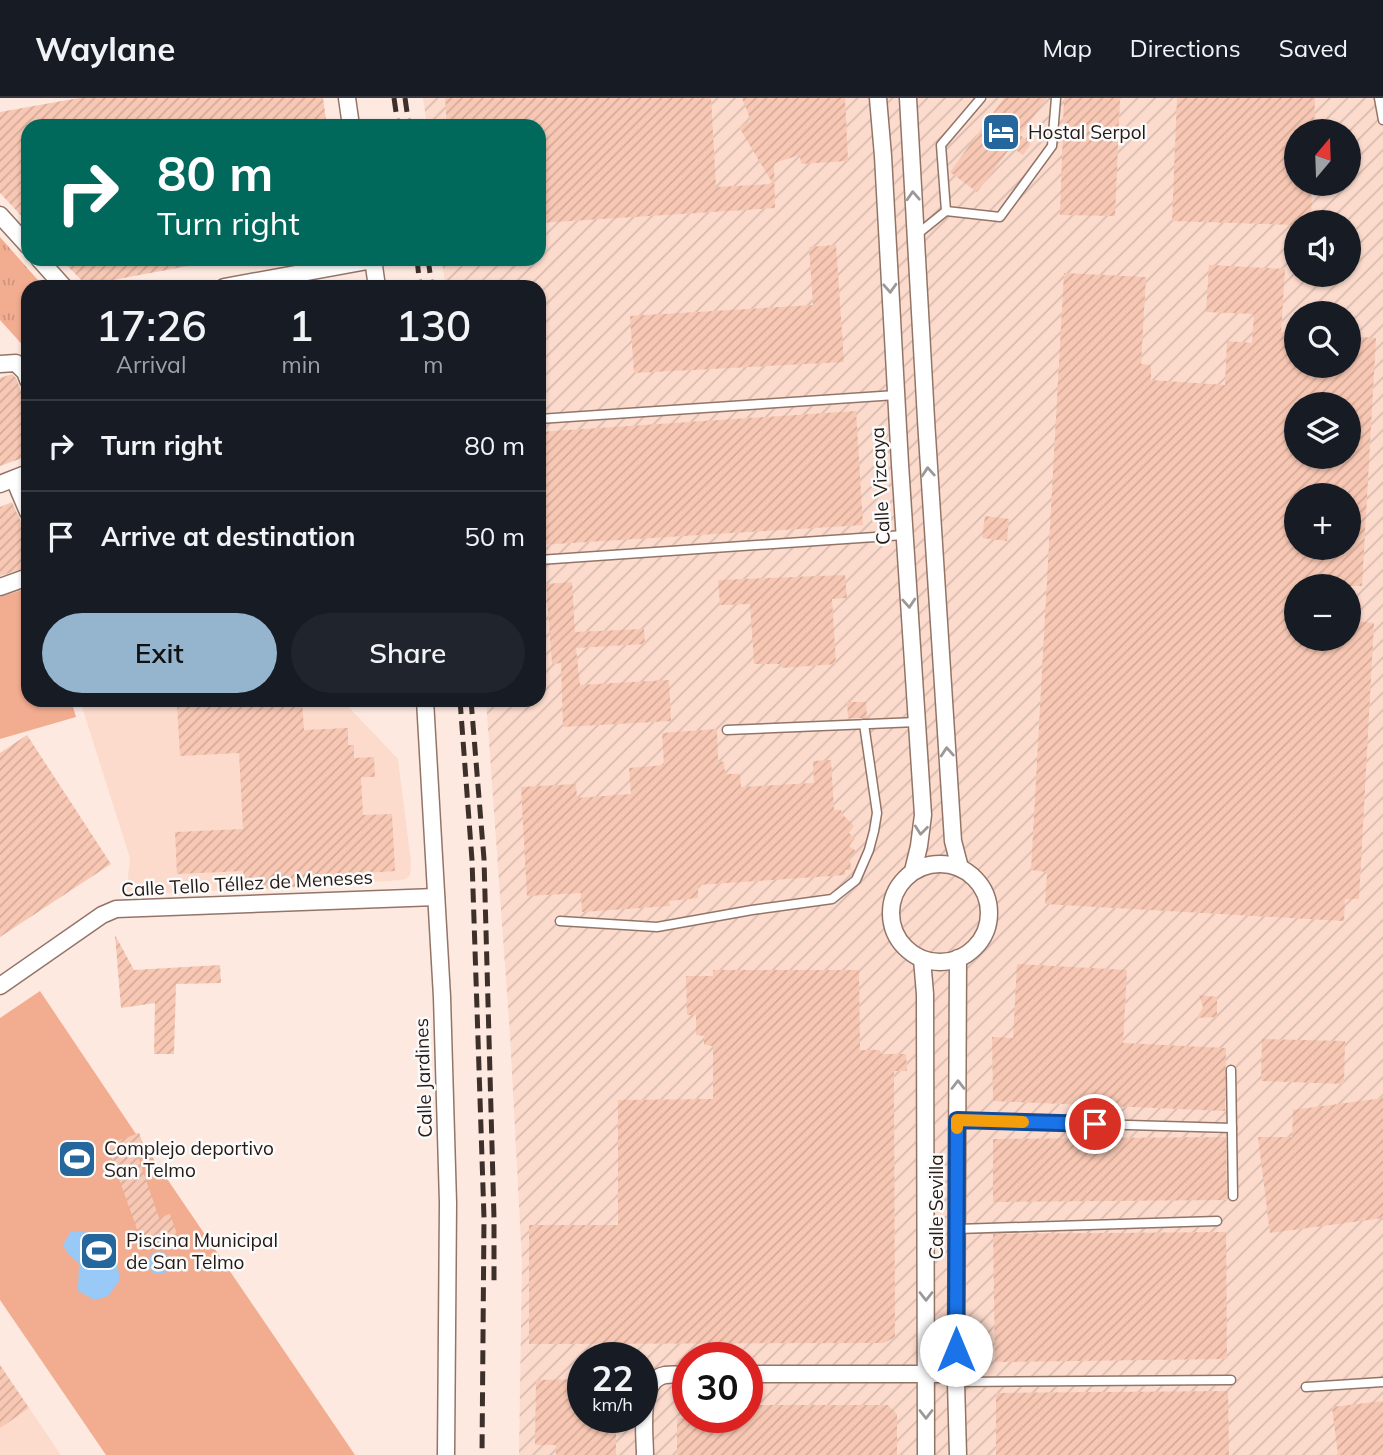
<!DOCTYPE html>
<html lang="en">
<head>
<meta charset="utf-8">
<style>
  :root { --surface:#171b24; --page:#20242c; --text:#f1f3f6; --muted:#9ea1a6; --line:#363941; --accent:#95b4ce }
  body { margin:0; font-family:Mulish,sans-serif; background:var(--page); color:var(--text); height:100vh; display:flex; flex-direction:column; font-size:26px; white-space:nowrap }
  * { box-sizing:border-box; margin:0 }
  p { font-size:23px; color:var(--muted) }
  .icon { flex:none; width:38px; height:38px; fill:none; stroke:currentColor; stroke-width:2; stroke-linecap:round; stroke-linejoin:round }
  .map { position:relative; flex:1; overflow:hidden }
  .drawer { position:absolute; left:21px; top:182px; width:525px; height:427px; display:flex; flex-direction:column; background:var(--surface); border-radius:21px; box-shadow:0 2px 5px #0004 }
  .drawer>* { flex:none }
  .guide { position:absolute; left:21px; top:21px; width:525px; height:147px; border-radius:21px; box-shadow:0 2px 5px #0004; background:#00695c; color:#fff; overflow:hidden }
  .needle { width:46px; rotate:19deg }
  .buttons { position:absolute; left:1284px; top:21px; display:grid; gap:14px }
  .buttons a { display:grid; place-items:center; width:77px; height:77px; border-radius:50%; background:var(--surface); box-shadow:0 2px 5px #0004; font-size:35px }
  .speed { position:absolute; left:567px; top:1244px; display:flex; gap:14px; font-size:35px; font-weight:700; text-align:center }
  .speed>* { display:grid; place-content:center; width:91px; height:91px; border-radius:50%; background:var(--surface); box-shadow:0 2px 5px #0004; line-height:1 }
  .speed small { font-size:18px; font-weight:400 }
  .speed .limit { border:10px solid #d22; background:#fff; color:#111 }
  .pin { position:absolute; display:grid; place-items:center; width:60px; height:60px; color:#fff; margin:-30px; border:4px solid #fff; border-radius:50%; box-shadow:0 2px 7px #0007 }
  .me { position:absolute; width:77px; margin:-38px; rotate:0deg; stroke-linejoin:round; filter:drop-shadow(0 0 5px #0008) }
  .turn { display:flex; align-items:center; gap:24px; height:147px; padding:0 21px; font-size:32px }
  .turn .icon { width:91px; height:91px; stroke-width:2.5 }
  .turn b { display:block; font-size:49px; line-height:60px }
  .eta { display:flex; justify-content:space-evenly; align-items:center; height:119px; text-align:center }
  .eta b { font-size:42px; font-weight:600; line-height:49px }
  .primary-button { display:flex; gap:14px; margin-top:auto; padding:14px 21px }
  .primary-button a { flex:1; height:80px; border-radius:42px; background:var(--accent); color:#111; font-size:28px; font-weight:600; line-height:80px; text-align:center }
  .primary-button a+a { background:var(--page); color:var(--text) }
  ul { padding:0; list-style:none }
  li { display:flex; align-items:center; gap:21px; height:91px; padding:0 21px; border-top:2px solid var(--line) }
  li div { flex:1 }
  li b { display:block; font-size:26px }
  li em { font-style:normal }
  header { display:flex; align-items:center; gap:42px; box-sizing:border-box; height:98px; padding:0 35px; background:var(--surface); border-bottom:2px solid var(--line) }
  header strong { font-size:33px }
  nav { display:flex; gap:38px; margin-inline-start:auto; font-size:24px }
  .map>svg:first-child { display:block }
  .built { fill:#fcdbcd }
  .industrial { fill:url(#industrial-furrows); fill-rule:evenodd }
  .grass { fill:url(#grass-tufts) }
  .garden { fill:#f2ad90 }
  .water { fill:#99c9f7 }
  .building { fill:url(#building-hatch); fill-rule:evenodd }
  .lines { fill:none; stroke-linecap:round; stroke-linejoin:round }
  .lane-casing { stroke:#937568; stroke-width:11 }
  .street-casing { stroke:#937568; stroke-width:19 }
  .lane { stroke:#fff; stroke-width:8 }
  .street { stroke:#fff; stroke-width:16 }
  .rail { stroke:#3d302b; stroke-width:5; stroke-dasharray:14 7; stroke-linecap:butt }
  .oneway { stroke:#9d9896 }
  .route-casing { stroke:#114b97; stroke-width:18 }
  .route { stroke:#1a73e8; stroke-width:12 }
  .slow { stroke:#f59e0b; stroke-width:12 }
  .labels { text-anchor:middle; stroke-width:5; stroke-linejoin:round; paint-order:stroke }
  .poi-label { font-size:19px; fill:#261a15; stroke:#fbfbfb; text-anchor:start }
  .street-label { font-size:19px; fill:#261a15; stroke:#fbfbfb }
</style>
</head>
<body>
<header>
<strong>Waylane</strong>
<nav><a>Map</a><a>Directions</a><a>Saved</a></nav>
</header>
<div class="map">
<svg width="1383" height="1357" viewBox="0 0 1383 1357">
  <defs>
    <pattern id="industrial-furrows" width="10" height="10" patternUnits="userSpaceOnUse" patternTransform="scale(1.75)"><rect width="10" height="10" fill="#fcdbcd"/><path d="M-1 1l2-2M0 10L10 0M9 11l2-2" fill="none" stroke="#d8bbaf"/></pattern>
    <pattern id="grass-tufts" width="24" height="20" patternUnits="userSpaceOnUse" patternTransform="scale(1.75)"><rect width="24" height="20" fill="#f2ad90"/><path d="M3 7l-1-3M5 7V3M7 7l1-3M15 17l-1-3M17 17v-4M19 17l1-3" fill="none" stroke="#cf947b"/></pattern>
    <pattern id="building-hatch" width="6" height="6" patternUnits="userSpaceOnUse" patternTransform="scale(1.75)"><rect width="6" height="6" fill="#f8c8b4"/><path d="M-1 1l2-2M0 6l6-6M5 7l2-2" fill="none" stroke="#d4ab9a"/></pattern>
  </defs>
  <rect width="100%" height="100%" fill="#fee9e0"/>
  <g class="built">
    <path d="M98,602H342L398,661L411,764L410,777L406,781L401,782L312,788L126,797L130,760L82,609Z"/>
    <path d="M0,1267L29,1310L61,1357H0Z"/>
  </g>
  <path class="industrial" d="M423,0H1383V1357H519L522,1163L510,937L486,602H539V189H445L442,161H539V28H427ZM1297,33H1349V86H1297ZM1297,124H1349V177H1297ZM1297,215H1349V268H1297ZM1297,306H1349V359H1297ZM1297,397H1349V450H1297ZM1297,488H1349V541H1297ZM583,1260H642V1320H583ZM688,1260H747V1320H688Z"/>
  <path class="grass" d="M0,139L44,189H28V253L0,222Z"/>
  <g class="garden">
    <path d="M28,490V602H71L76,619L0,641V499Z"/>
    <path d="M40,893L136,1036L139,1035L142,1044L355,1357H106L0,1202V920Z"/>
  </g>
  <g class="water">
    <path d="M71,1133L93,1135L114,1150L120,1182L108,1198L95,1202L78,1193L79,1165L68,1156L63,1147Z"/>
    <circle cx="159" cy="1165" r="11"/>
  </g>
  <g class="building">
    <path d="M79,0H323L327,28H272L271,22L236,28H28V125L0,95V14Z"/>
    <path d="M445,0H711L716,89L773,86L739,29L751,23L742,0H845L848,63L801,66L800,57L774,65L775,110L539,125V28H447Z"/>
    <path d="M1004,0H1047L1020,37L1031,46L1023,57L1011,49L977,94L950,74Z"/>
    <path d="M1064,0H1120L1115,118L1060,117Z"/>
    <path d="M1177,0H1315L1314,33H1297V86H1312L1311,124H1297V127L1172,123Z"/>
    <path d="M836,147L844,264L634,275L630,218L813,207L809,149Z"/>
    <path d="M61,161H187L188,168L86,187Z"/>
    <path d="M1209,167L1285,171L1281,234L1297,235V268H1349V238L1376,240L1362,488H1297V541H1349V522L1374,525L1359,801H1345L1344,823L1045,806L1047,774L1031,772L1064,175L1146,179L1141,266L1151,267V282L1225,287L1227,243L1252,245L1254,216L1206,214ZM1297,306H1349V359H1297ZM1297,397H1349V450H1297Z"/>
    <path d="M12,276L16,280L28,312V358L0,368V280Z"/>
    <path d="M856,313L863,427L539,447V334Z"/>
    <path d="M12,404L28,440V469L0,478V409Z"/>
    <path d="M985,418L1009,421L1007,443L982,440Z"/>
    <path d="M845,477L847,500L832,501L836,566L782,570L781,566H754L750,506L720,507L718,482Z"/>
    <path d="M572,484L575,534L644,531L645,546L576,550L580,587L669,582L671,623L563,629L561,565L552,566L546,486Z"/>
    <path d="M238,602H302L304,632L348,630V647H354V660L374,659L375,679H361L363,717L392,716L395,773L312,779V788L246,792L243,773L177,776L175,734L243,731L239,655L180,658L177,606L238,603Z"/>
    <path d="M847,604H866L867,620H848Z"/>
    <path d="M717,631L718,663L724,664L725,676H740L741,689L814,685L813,663L831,662L834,712H841L842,716L854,728L849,735L855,740L849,748L856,753L850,759L851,772H845V777L698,787V800L669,803L670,808L582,814L581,795L527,798L521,689L576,686L577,700L631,696L629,670L664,667L662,635Z"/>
    <path d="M27,637L111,766L0,839V655Z"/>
    <path d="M115,837L134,872L220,867L221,885L176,886L174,956H154L155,905L121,910Z"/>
    <path d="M1017,866L1127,872L1123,945L1226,950L1225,1013L993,1003L992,939L1013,940Z"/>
    <path d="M713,872H859L860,952H880L881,956H906L907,973H894L895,1239L884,1245L529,1246V1127H618V1002L713,1001V948L704,947V938L696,937V917H687L686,878H713Z"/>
    <path d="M1199,897L1217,899V919L1197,920L1203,909Z"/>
    <path d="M1262,941L1345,943L1344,986L1261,983Z"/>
    <path d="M1383,1000V1120L1270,1135L1258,1039H1292L1293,1012Z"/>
    <path d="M139,1035L144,1050L136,1053L159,1120L170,1116L177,1136L143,1148L107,1047Z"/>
    <path d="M1226,1039L1227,1102L993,1104V1041Z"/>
    <path d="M1226,1134L1227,1261L995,1264L993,1136Z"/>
    <path d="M0,1267L29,1310L0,1330Z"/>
    <path d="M583,1281V1320H616V1357H556V1347H535L536,1282Z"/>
    <path d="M1228,1293L1229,1357H996V1295Z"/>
    <path d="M1383,1303V1357H1338L1332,1309Z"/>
    <path d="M747,1307H888L897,1316V1357H677V1320H747Z"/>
  </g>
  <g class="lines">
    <defs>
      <g id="lane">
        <path d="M1379,0L1383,22"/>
        <path d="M946,113L941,47L981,0"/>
        <path d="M915,138L946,113L1000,119L1052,48L1056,0"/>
        <path d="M539,321L896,297"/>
        <path d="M539,462L904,437"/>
        <path d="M727,632L917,624"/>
        <path d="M560,823L657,829L752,812L832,801L856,782L869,752L874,733L877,715L864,626"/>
        <path d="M1231,972L1233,1098"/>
        <path d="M957,1022L1232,1030"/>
        <path d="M957,1131L1217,1123"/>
        <path d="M956,1284L1231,1282"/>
        <path d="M1306,1289L1383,1284"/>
      </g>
      <g id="street">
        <path d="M347,0L351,28"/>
        <path d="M878,0L883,58L900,366L923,717L919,748L913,773"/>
        <path d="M908,0C921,248 936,495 953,743L960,770"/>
        <path d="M0,117L28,148"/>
        <path d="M39,161L64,189"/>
        <path d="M373,161L377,189"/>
        <path d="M224,189L373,162"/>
        <path d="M0,266L16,265L25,274L28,282"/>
        <path d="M14,381L28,414"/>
        <path d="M0,386L28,375"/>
        <path d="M0,489L28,479"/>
        <path d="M425,602L442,899L448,1105L446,1357"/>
        <circle cx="940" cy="815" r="49"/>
        <path d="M958,860L956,1284L958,1357"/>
        <path d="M922,861L925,896L926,1357"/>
        <path d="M0,888L102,817L116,811L436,799"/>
        <path d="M747,1276H956"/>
        <path d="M645,1357C645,1336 637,1282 665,1277C672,1276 681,1277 688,1277"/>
      </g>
    </defs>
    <use href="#lane" class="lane-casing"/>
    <use href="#street" class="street-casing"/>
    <use href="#lane" class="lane"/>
    <use href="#street" class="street"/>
    <g class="rail">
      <path d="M394,0L398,28"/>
      <path d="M405,0L409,28"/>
      <path d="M417,161L420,189"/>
      <path d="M428,161L432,189"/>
      <path d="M460,602L472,762L484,1120L482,1357"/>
      <path d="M471,602L484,761L494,1120V1189"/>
    </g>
  </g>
  <defs><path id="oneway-chevron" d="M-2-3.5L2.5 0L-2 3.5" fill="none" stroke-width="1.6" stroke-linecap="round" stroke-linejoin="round" transform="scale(1.75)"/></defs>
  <g class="oneway">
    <use href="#oneway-chevron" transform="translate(913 98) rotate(-93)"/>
    <use href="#oneway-chevron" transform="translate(890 190) rotate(87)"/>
    <use href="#oneway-chevron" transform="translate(928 374) rotate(-94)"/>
    <use href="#oneway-chevron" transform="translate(909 505) rotate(86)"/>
    <use href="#oneway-chevron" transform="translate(947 654) rotate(-94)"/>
    <use href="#oneway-chevron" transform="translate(921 732) rotate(96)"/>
    <use href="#oneway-chevron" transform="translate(958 987) rotate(-90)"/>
    <use href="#oneway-chevron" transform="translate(926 1198) rotate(90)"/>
    <use href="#oneway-chevron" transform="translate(926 1316) rotate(90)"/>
  </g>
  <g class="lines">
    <defs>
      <path id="route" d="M956,1252L957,1022L1095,1026"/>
    </defs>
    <use href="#route" class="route-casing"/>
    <use href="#route" class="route"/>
    <path class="slow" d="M957,1030V1022L1023,1024"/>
  </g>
  <defs>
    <symbol id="hotel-square" viewBox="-11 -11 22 22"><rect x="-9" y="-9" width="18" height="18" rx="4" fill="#25669c" stroke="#fbfbfb"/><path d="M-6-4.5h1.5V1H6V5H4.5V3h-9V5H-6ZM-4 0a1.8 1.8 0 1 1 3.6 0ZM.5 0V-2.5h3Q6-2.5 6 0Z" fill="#fff"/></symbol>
    <symbol id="stadium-square" viewBox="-11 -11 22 22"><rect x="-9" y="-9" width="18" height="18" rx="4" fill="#25669c" stroke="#fbfbfb"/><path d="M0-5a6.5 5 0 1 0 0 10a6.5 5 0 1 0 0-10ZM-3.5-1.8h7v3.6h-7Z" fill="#fff"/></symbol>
  </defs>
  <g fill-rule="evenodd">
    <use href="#hotel-square" x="979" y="12" width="44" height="44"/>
    <use href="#stadium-square" x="55" y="1039" width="44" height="44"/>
    <use href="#stadium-square" x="77" y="1131" width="44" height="44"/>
  </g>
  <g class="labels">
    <g class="poi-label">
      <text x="1028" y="41">Hostal Serpol</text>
      <text x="104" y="1057">Complejo deportivo<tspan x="104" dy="22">San Telmo</tspan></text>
      <text x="126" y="1149">Piscina Municipal<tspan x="126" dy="22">de San Telmo</tspan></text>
    </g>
    <g class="street-label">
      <text transform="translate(880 388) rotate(-93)" y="7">Calle Vizcaya</text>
      <text transform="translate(247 785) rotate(-3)" y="7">Calle Tello Téllez de Meneses</text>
      <text transform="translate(423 980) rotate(-92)" y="7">Calle Jardines</text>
      <text transform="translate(936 1109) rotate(-90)" y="7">Calle Sevilla</text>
    </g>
  </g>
</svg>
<div class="buttons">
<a><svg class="needle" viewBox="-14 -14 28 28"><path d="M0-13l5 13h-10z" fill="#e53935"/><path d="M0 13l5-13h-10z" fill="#9ea1a6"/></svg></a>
<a><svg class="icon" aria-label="sound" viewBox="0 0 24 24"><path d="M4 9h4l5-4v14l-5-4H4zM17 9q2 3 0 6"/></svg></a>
<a><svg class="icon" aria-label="search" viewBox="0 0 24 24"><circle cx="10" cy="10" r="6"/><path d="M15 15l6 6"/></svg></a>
<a><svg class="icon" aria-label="layers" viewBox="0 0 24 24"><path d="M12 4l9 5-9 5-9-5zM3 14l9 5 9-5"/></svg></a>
<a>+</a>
<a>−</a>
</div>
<div class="speed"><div>22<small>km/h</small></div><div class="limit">30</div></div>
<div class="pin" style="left:1095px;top:1026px;background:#d93025"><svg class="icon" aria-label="arrive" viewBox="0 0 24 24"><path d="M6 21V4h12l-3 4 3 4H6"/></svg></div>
<svg class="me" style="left:956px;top:1252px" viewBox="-20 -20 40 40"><circle r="19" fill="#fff"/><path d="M0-13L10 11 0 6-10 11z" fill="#1a73e8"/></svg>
<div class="guide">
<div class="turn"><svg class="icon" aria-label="right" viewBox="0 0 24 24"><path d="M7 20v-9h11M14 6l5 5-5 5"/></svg><div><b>80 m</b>Turn right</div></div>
</div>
<section class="drawer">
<div class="eta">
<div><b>17:26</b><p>Arrival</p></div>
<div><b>1</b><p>min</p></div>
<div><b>130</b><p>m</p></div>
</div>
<ul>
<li><svg class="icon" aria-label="right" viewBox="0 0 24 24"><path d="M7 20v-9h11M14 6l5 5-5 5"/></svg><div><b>Turn right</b></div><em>80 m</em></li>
<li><svg class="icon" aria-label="arrive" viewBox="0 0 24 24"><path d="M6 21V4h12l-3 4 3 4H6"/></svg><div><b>Arrive at destination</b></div><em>50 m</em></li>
</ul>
<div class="primary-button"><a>Exit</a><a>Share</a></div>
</section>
</div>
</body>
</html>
